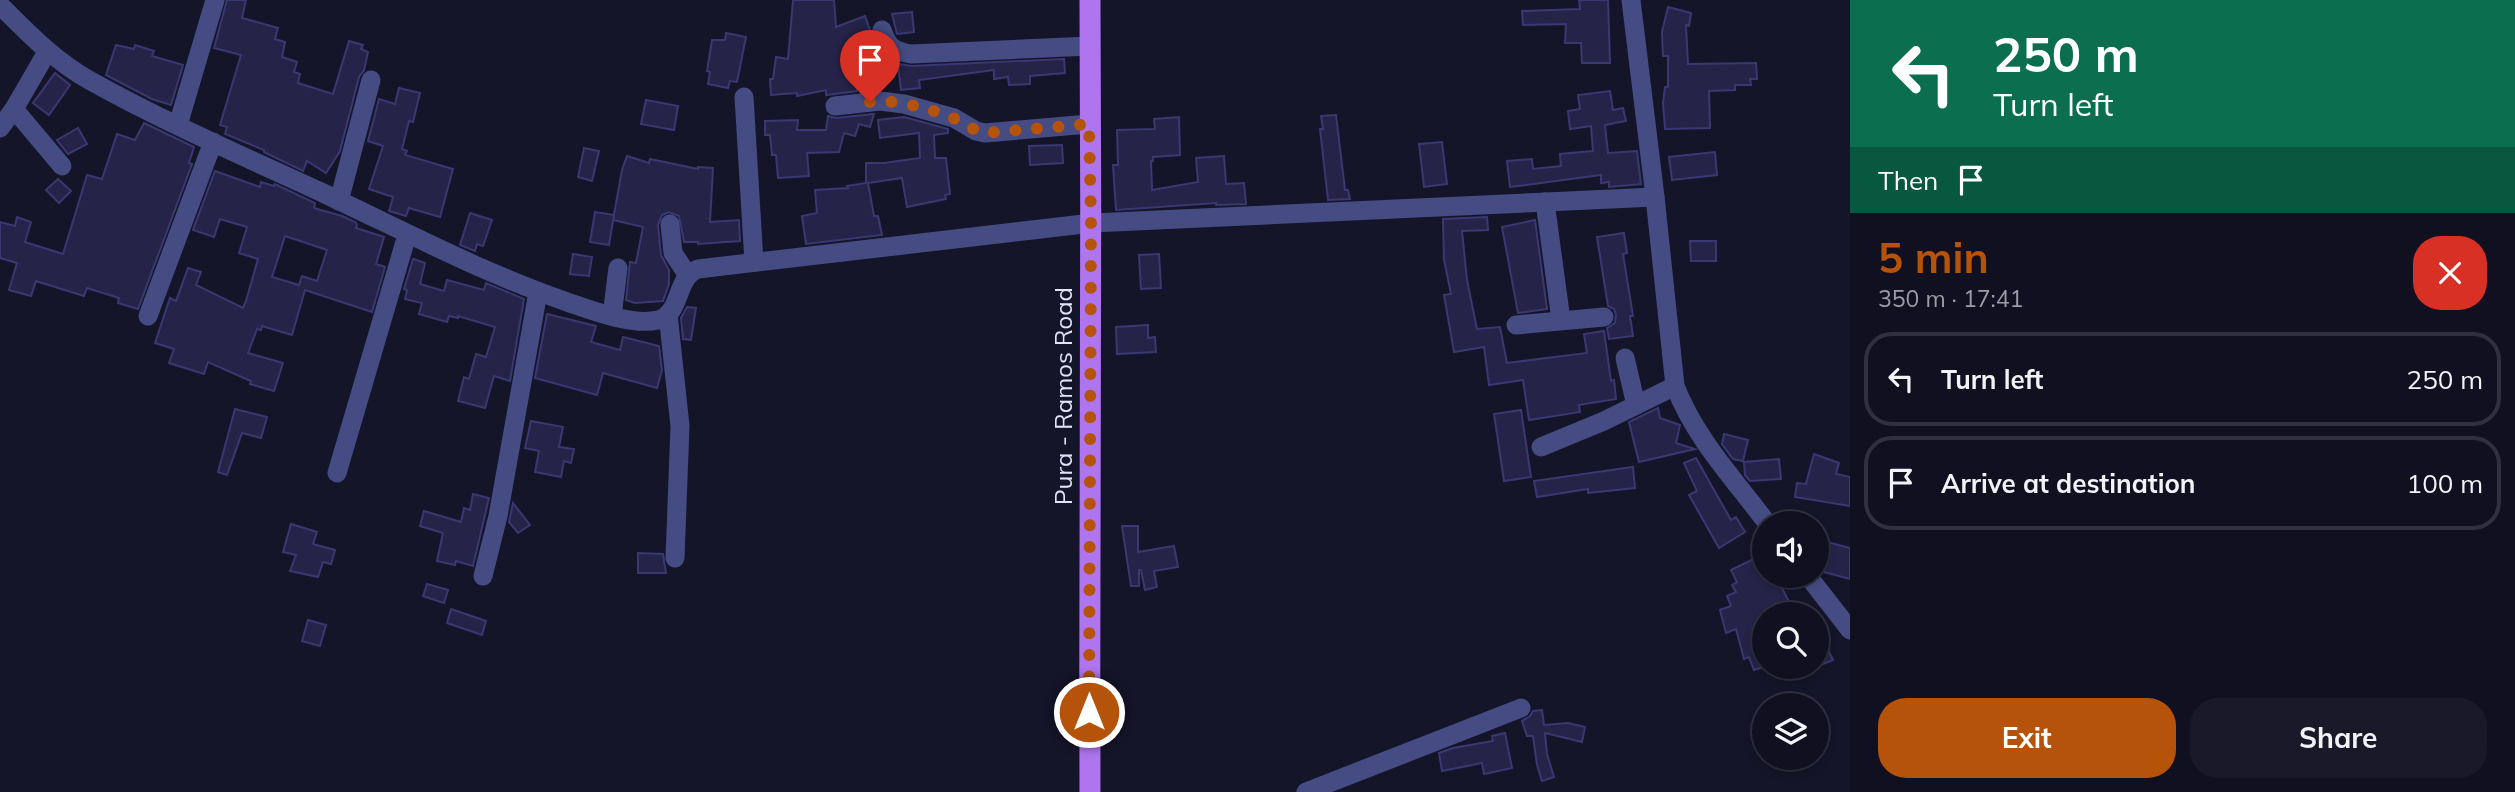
<!DOCTYPE html>
<html lang="en">
<head>
<meta charset="utf-8">
<style>
  :root { --surface:#101020; --page:#191929; --text:#f1f3f6; --muted:#9c9da5; --line:#30303e; --accent:#b45309 }
  body { margin:0; font-family:Mulish,sans-serif; background:var(--page); color:var(--text); height:100vh; display:flex; flex-direction:column; font-size:26px; white-space:nowrap }
  * { box-sizing:border-box; margin:0 }
  p { font-size:23px; color:var(--muted) }
  .icon { flex:none; width:38px; height:38px; fill:none; stroke:currentColor; stroke-width:2; stroke-linecap:round; stroke-linejoin:round }
  .map { position:relative; flex:1; overflow:hidden }
  .details { display:flex; flex-direction:column; background:var(--surface); width:665px }
  .details>* { flex:none }
  .top-card { background:#0b6e4f; color:#fff; overflow:hidden }
  .fabs { position:absolute; left:1752px; top:511px; display:grid; gap:14px }
  .fabs a { display:grid; place-items:center; width:77px; height:77px; border-radius:50%; background:var(--surface); box-shadow:0 4px 10px #0003,0 0 0 2px var(--line); font-size:35px }
  .pin { position:absolute; display:grid; place-items:center; width:60px; height:60px; color:#fff; margin:-72px -30px; border-radius:50% 50% 50% 0; rotate:-45deg; box-shadow:0 0 7px #0007 }
  .pin .icon { rotate:45deg }
  .me { position:absolute; width:77px; margin:-38px; rotate:0deg; stroke-linejoin:round; filter:drop-shadow(0 0 5px #0008) }
  .turn { display:flex; align-items:center; gap:24px; height:147px; padding:0 28px; font-size:32px }
  .turn .icon { width:91px; height:91px; stroke-width:2.5 }
  .turn b { display:block; font-size:49px; line-height:60px }
  .then { display:flex; align-items:center; height:66px; padding:0 28px; background:#0003; gap:14px; font-size:26px }
  .round { display:grid; place-items:center; flex:none; width:74px; height:74px; border-radius:28px; background:var(--page) }
  .headline { display:flex; align-items:center; justify-content:space-between; height:119px; padding:0 28px }
  h1 { font-size:42px; font-weight:700; line-height:52px; color:var(--accent) }
  .action { display:flex; gap:14px; margin-top:auto; padding:14px 28px }
  .action a { flex:1; height:80px; border-radius:28px; background:var(--accent); color:#fff; font-size:28px; font-weight:700; line-height:80px; text-align:center }
  .action a+a { background:var(--page); color:var(--text) }
  ul { padding:0; list-style:none }
  li { display:flex; align-items:center; gap:21px; height:94px; margin:0 14px 10px; padding:0 14px; border:4px solid var(--line); border-radius:28px }
  li div { flex:1 }
  li b { display:block; font-size:26px }
  li em { font-style:normal }
  main { display:flex; flex:1; min-height:0 }
  .map>svg:first-child { display:block }
  .building { fill:#252348; stroke:#3a3872; stroke-width:2; fill-rule:evenodd }
  .lines { fill:none; stroke-linecap:round; stroke-linejoin:round }
  .minor { stroke:#454c83; stroke-width:19 }
  .major { stroke:#ae75ee; stroke-width:21 }
  .route { stroke:#b45309; stroke-width:12; stroke-dasharray:0 21.6 }
  .labels { text-anchor:middle; stroke-width:7; stroke-linejoin:round; paint-order:stroke }
  .street-label { font-size:24px; fill:#e1e2fb; stroke:#15152a }
</style>
</head>
<body>
<main>
<div class="map">
<svg width="1850" height="792" viewBox="0 0 1850 792">
  <rect width="100%" height="100%" fill="#15152a"/>
  <g class="building">
    <path d="M227,0H246L242,18L278,28L275,39L285,42L282,57L297,62L294,72L300,74L298,83L333,94L349,41L363,45L361,49L368,52L364,70L359,77L340,151L326,173L307,161L303,171L264,152V150L225,134L227,127L220,125L241,55L214,48Z"/>
    <path d="M793,0H834L836,27L865,16L881,61L879,76L872,70L862,71L857,77V91L826,95V90L797,96V93L771,95L770,79H773L776,57L788,59Z"/>
    <path d="M1579,0H1608L1610,63H1582L1581,43H1565L1566,24L1523,25L1522,11L1580,9Z"/>
    <path d="M1668,7L1691,13L1689,26L1686,25L1688,64L1756,63L1757,79H1750L1751,85H1735V90L1709,91L1710,128L1665,129L1663,103L1665,87H1668V56H1663L1662,32Z"/>
    <path d="M912,12L914,32L897,34L892,14Z"/>
    <path d="M726,33L746,37L737,82L730,81L728,88L708,84L710,72L707,71L712,40H725Z"/>
    <path d="M116,45L134,49L135,45L154,51L152,56L183,65L171,105L152,99L106,75Z"/>
    <path d="M1064,59L1065,73L1030,76V84L1009,85L1008,77L994,79V70L919,80L920,88L901,90L898,64L912,66Z"/>
    <path d="M55,73L70,85L49,115L33,103Z"/>
    <path d="M399,88L420,93L413,122L409,121L402,149L407,151L405,155L453,169L440,217L409,208L406,216L389,211L393,197L369,189L383,146L368,141L379,99L395,104Z"/>
    <path d="M1610,91L1613,110L1623,108L1626,121L1605,125L1608,153L1637,151L1641,184L1609,187V182L1601,183V175L1510,187L1507,161L1532,159L1533,169L1561,166L1560,154L1593,151L1591,126L1570,129L1568,111L1580,109L1578,95Z"/>
    <path d="M646,100L678,106L674,130L641,124Z"/>
    <path d="M874,114L870,127L859,124L855,136L844,133L839,152L807,153L809,176L778,178L776,155H772L770,135H765V121L798,120L797,130H826L828,116L836,118Z"/>
    <path d="M1336,115L1345,190H1348L1350,199L1328,200L1320,129H1323L1321,116Z"/>
    <path d="M904,117L948,129V133L934,135L935,158H946L950,194L945,195L946,199L907,207L902,178L868,183L874,216H878L882,235L806,244L802,216L817,213L815,190L848,188L847,186L866,183V163H884L920,158L919,133L880,138L878,120Z"/>
    <path d="M1179,117L1180,155L1153,157V161H1151L1152,190L1198,182L1196,158L1224,156L1226,184L1244,183L1246,204L1216,205V203L1116,210L1113,165H1118L1117,130L1155,129L1154,119Z"/>
    <path d="M144,123L194,147L189,163L192,164L138,309L118,303L119,298L87,288L84,296L36,281L31,296L9,290L17,263L0,258V222L15,226L17,217L31,222L25,242L63,254L87,175L102,179L117,134L135,140Z"/>
    <path d="M78,128L87,144L68,154L57,140Z"/>
    <path d="M1442,142L1447,184L1424,187L1419,144Z"/>
    <path d="M1062,145L1063,163L1030,165L1029,146Z"/>
    <path d="M584,148L599,151L592,181L578,177Z"/>
    <path d="M1715,152L1717,175L1672,180L1669,157Z"/>
    <path d="M627,156L649,163L650,159L698,169V167L713,168L710,222L739,220L740,241L698,244V242H684L679,216L669,212L662,215L658,225L661,255L669,270V284L663,301L635,303L626,300L630,262L636,263L643,227L613,220L622,170Z"/>
    <path d="M215,171L260,187L261,182L274,186L275,184L315,203L314,208L342,216L355,222L357,224L356,228L384,237L376,264L385,267L372,312L305,290L292,335L262,326L261,330L257,329L248,353L283,363L274,391L250,384L251,381L208,362L204,374L169,363L174,349L155,343L170,298L176,301L188,268L201,272L196,285L243,308L246,301L258,259L239,253L247,227L220,219L214,237L193,230ZM285,236L327,250L317,281L302,276L299,285L272,277Z"/>
    <path d="M58,179L71,191L59,203L46,190Z"/>
    <path d="M595,212L614,215L609,245L590,242Z"/>
    <path d="M470,213L492,220L483,246L477,244L475,251L460,245Z"/>
    <path d="M1487,217L1488,230L1462,231L1467,280L1477,329L1500,327L1507,363L1587,353L1584,334L1604,331L1611,381L1614,380L1616,399L1579,405L1580,412L1529,420L1523,380L1489,385L1484,347L1454,352L1444,295L1451,294L1444,260L1443,219Z"/>
    <path d="M1535,220L1547,309L1518,313L1502,227Z"/>
    <path d="M1624,233L1627,253L1623,254L1633,316H1630L1633,336L1609,339L1607,328L1615,323L1616,315L1614,309L1608,306L1597,237Z"/>
    <path d="M1690,241H1716V261H1691Z"/>
    <path d="M573,254L592,257L589,276L570,274Z"/>
    <path d="M1159,254L1161,288L1141,289L1139,255Z"/>
    <path d="M413,259L425,263L420,284L444,291L447,280L484,290L486,283L524,299L510,381L494,376L485,408L458,401L464,377L469,379L476,354L486,357L495,327L458,316V318L449,316L447,322L419,314L422,303L405,299L407,290L404,289Z"/>
    <path d="M687,307L696,308L691,340L683,339L681,318Z"/>
    <path d="M547,314L596,326L591,342L620,350L623,337L659,346L662,370L657,388L603,373L597,395L535,378Z"/>
    <path d="M1148,325V338L1155,337L1156,352L1117,354L1116,327Z"/>
    <path d="M1658,408L1660,418L1680,425L1676,443L1695,449L1639,462L1629,422Z"/>
    <path d="M235,409L267,417L261,438L242,433L227,475L218,472Z"/>
    <path d="M1521,410L1531,477L1504,481L1494,414Z"/>
    <path d="M531,421L563,427L559,447L574,449L571,463L564,461L561,477L535,472L539,451L525,448Z"/>
    <path d="M1724,434L1748,440L1743,461L1733,459L1722,444Z"/>
    <path d="M1814,454L1839,463L1836,474L1850,477V506L1795,497L1797,483L1806,484Z"/>
    <path d="M1696,458L1731,520L1736,517L1745,532L1719,548L1689,495L1697,491L1684,463Z"/>
    <path d="M1779,459L1781,479L1750,481L1745,475L1744,462Z"/>
    <path d="M1633,467L1635,488L1588,493V489L1537,497L1534,481Z"/>
    <path d="M473,494L489,498L473,566L456,561L455,565L437,561L443,533L420,526L424,511L461,522L464,508L470,510Z"/>
    <path d="M513,503L530,525L518,533L509,522Z"/>
    <path d="M291,524L317,532L313,544L335,550L331,564L323,562L318,577L290,571L296,555L283,552Z"/>
    <path d="M1122,526H1138V552L1174,546L1178,567L1154,571L1157,587L1145,590L1141,570H1139V586H1131Z"/>
    <path d="M1816,539L1850,548V579L1820,571L1816,567Z"/>
    <path d="M638,553L663,554L666,573H638Z"/>
    <path d="M1764,554V576H1776L1795,614H1764V667L1754,670L1749,657L1744,659L1736,629L1726,633L1720,610L1731,606L1727,596L1736,592L1732,585L1737,582L1731,570Z"/>
    <path d="M427,584L448,590L444,603L423,596Z"/>
    <path d="M451,609L486,621L482,635L447,623Z"/>
    <path d="M308,620L326,625L320,646L302,641Z"/>
    <path d="M1816,626L1833,660L1816,667Z"/>
    <path d="M1542,710L1544,725L1568,723L1585,727L1582,742L1545,733L1547,754L1554,777L1542,781L1537,765L1533,736H1527L1522,721L1530,716L1533,711Z"/>
    <path d="M1505,733L1512,768L1484,774L1482,763L1442,771L1439,753L1453,748L1493,741L1492,736Z"/>
  </g>
  <g class="lines">
    <g class="minor">
      <path d="M1631,0L1655,197L1675,386C1695,438 1734,479 1767,523"/>
      <path d="M0,5C28,33 55,61 89,80C164,122 245,157 323,193C406,232 483,273 570,303C593,311 633,326 658,320C682,314 675,277 698,269L1092,223L1655,197"/>
      <path d="M882,30C888,47 893,51 911,54L1090,46"/>
      <path d="M868,81L870,102"/>
      <path d="M744,97L754,262"/>
      <path d="M835,106L880,101L904,104L954,118L976,131L985,133L1089,124"/>
      <path d="M14,109L62,166"/>
      <path d="M178,125L215,0"/>
      <path d="M0,128L14,109L47,52"/>
      <path d="M339,201L371,80"/>
      <path d="M1545,202L1561,320"/>
      <path d="M670,224L673,253L687,274"/>
      <path d="M668,314L680,426L675,558"/>
      <path d="M148,316L213,142"/>
      <path d="M612,316L618,268"/>
      <path d="M1516,325L1604,317"/>
      <path d="M1625,358L1636,405"/>
      <path d="M1541,447L1604,421L1675,386"/>
      <path d="M337,473L407,235"/>
      <path d="M483,576L498,516L538,292"/>
      <path d="M1808,576L1850,630"/>
      <path d="M1306,792L1521,708"/>
    </g>
    <path class="major" d="M1090,792C1089,528 1092,264 1090,0"/>
  </g>
  <g class="lines">
    <path class="route" d="M870,102C894,99 933,109 955,119C966,124 974,131 985,133L1089,124L1091,223L1089,712"/>
  </g>
  <g class="labels">
    <g class="street-label">
      <text transform="translate(1064 396) rotate(-90)" y="8">Pura - Ramos Road</text>
    </g>
  </g>
</svg>
<div class="fabs">
<a><svg class="icon" aria-label="sound" viewBox="0 0 24 24"><path d="M4 9h4l5-4v14l-5-4H4zM17 9q2 3 0 6"/></svg></a>
<a><svg class="icon" aria-label="search" viewBox="0 0 24 24"><circle cx="10" cy="10" r="6"/><path d="M15 15l6 6"/></svg></a>
<a><svg class="icon" aria-label="layers" viewBox="0 0 24 24"><path d="M12 4l9 5-9 5-9-5zM3 14l9 5 9-5"/></svg></a>
</div>
<div class="pin" style="left:870px;top:102px;background:#d93025"><svg class="icon" aria-label="arrive" viewBox="0 0 24 24"><path d="M6 21V4h12l-3 4 3 4H6"/></svg></div>
<svg class="me" style="left:1089px;top:712px" viewBox="-20 -20 40 40"><circle r="17" fill="#b45309" stroke="#fff" stroke-width="3"/><path d="M0-11L8 9 0 5-8 9z" fill="#fff"/></svg>
</div>
<section class="details">
<div class="top-card">
<div class="turn"><svg class="icon" aria-label="left" viewBox="0 0 24 24"><path d="M17 20v-9H6M10 6l-5 5 5 5"/></svg><div><b>250 m</b>Turn left</div></div>
<div class="then">Then<svg class="icon" aria-label="arrive" viewBox="0 0 24 24"><path d="M6 21V4h12l-3 4 3 4H6"/></svg></div>
</div>
<div class="headline"><div><h1>5 min</h1><p>350 m · 17:41</p></div><a class="round" style="background:#d93025;color:#fff"><svg class="icon" aria-label="close" viewBox="0 0 24 24"><path d="M6 6l12 12M18 6L6 18"/></svg></a></div>
<ul>
<li><svg class="icon" aria-label="left" viewBox="0 0 24 24"><path d="M17 20v-9H6M10 6l-5 5 5 5"/></svg><div><b>Turn left</b></div><em>250 m</em></li>
<li><svg class="icon" aria-label="arrive" viewBox="0 0 24 24"><path d="M6 21V4h12l-3 4 3 4H6"/></svg><div><b>Arrive at destination</b></div><em>100 m</em></li>
</ul>
<div class="action"><a>Exit</a><a>Share</a></div>
</section>
</main>
</body>
</html>
